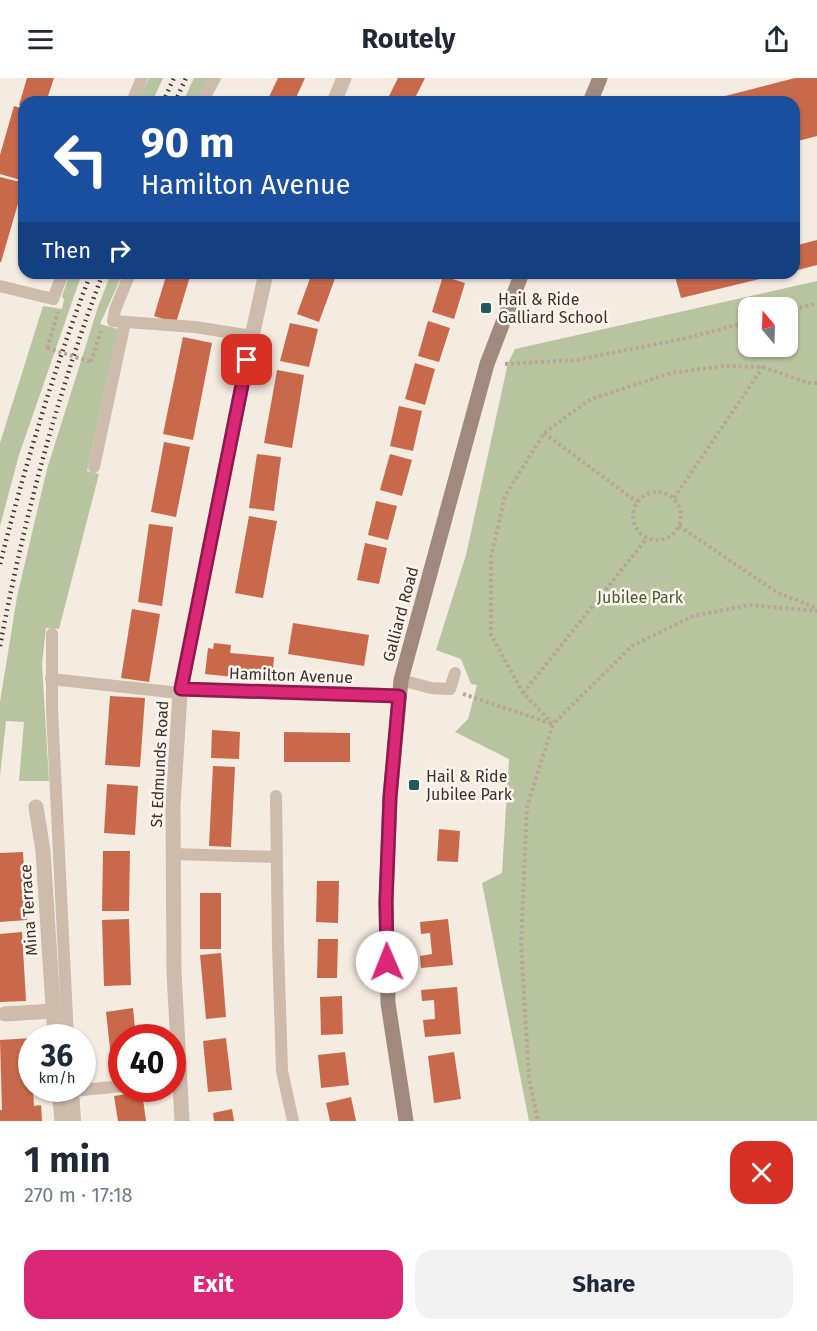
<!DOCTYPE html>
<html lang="en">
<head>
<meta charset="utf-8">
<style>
  :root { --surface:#fff; --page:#f2f2f3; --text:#1f2937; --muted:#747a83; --accent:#db2777 }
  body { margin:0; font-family:"Fira Sans",sans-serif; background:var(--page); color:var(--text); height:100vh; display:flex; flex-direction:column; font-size:22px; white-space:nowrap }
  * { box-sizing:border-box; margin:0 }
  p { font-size:20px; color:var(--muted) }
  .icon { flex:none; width:33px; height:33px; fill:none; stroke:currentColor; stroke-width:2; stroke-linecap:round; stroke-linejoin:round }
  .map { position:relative; height:1043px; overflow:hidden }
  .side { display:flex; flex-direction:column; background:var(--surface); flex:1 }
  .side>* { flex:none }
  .top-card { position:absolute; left:18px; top:18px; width:782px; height:183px; border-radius:18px; box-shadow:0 2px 4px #0004; background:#1a4fa0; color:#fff; overflow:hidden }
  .needle { width:39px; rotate:341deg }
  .buttons { position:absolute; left:738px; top:219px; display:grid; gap:12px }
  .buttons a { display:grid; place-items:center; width:60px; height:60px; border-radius:12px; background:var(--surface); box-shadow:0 2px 4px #0004; font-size:30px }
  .speed { position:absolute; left:18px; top:946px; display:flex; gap:12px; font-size:30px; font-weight:700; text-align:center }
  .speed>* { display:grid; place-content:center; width:78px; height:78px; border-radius:50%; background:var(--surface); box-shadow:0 2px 4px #0004; line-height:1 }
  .speed small { font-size:15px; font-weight:400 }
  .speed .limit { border:9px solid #d22; background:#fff; color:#111 }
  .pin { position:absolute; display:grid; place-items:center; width:51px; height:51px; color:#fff; margin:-26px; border-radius:12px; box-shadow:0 3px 9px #0006 }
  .me { position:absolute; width:66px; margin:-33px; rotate:359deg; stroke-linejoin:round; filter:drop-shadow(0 0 4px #0008) }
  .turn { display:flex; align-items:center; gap:21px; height:126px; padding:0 24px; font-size:27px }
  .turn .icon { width:78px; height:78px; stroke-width:2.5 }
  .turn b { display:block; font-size:42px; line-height:51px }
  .then { display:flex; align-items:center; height:57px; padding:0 24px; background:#0003; gap:12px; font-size:22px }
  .round { display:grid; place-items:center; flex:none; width:63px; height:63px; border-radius:18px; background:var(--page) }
  .summary { display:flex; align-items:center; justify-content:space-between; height:102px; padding:0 24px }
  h1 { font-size:36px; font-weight:700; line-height:45px }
  .button { display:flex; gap:12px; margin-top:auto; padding:12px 24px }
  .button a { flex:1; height:69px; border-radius:18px; background:var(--accent); color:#fff; font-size:24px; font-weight:700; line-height:69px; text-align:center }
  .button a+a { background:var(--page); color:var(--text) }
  header { display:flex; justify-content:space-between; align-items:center; height:78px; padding:0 24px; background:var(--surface); font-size:27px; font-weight:700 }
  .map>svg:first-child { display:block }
  .green { fill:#b8c4a0; fill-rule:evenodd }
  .building { fill:#c8694b }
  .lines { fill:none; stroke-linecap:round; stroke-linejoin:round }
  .path { stroke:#b9a596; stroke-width:4; stroke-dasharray:3 3; stroke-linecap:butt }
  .lane { stroke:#cdbbac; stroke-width:12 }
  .street { stroke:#cdbbac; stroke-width:15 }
  .secondary { stroke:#a18a7d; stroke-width:15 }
  .rail { stroke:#3b302b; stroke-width:4.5; stroke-dasharray:1.5 4.5; stroke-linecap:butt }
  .path-bridge { stroke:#b9a596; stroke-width:4; stroke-dasharray:3 3; stroke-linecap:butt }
  .route-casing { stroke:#8e194d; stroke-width:15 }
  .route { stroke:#db2777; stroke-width:10 }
  .poi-dot { fill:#1f5a5e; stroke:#fbf5ee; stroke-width:2 }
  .labels { text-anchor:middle; stroke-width:5; stroke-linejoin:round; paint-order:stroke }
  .poi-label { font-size:16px; fill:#3b302b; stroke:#fbf5ee; text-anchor:start }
  .park-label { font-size:16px; fill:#4a5a2e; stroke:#fbf5ee }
  .street-label { font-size:16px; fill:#3b302b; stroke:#fbf5ee }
</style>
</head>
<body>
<header><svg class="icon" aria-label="menu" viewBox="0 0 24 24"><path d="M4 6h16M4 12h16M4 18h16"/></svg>Routely<svg class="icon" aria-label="share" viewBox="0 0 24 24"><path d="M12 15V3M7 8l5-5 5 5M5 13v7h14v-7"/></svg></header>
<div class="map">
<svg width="817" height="1043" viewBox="0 0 817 1043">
  <rect width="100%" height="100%" fill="#f4ebe1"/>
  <g class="green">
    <path d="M149,0H163L152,24H138Z"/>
    <path d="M194,0H210L198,24H183Z"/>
    <path d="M70,195H82L19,377L0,448V365L43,228L62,231L64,222L62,218Z"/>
    <path d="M111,195H123L100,246L118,251L87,393L99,396L59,551L46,550L42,586L49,703H19L24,644L6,643L0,698V624L17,519L47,391L98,229Z"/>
    <path d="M817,203V1043H529L482,805L502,795L509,681L455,654L468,641L477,607L471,606L461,581L436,572L466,477L508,285L515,271ZM748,230H788V268H748Z"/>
  </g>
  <g class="building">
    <path d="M27,0H54L46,24H24V28L19,27Z"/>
    <path d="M278,0H305L294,24H275L268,21Z"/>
    <path d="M398,0H425L413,24H398L388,20Z"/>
    <path d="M795,0H817V58L794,64V24H702Z"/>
    <path d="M14,28L24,31V103L0,96V77Z"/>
    <path d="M0,99L24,105L1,184H0Z"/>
    <path d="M817,162V187L794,193V168Z"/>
    <path d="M167,195H191L176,245L154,238Z"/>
    <path d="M312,195H337L319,244L297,236Z"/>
    <path d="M674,195H780L781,196L681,220Z"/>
    <path d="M443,198L465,205L454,241L432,234Z"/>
    <path d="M428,243L450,250L439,284L418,278Z"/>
    <path d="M290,245L318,251L309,289L280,283Z"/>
    <path d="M183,259L212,265L193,362L163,356Z"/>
    <path d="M415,285L435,291L425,327L405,321Z"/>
    <path d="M277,292L304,297L292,370L264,365Z"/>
    <path d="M399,328L422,333L413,373L390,368Z"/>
    <path d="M164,364L190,369L176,439L151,434Z"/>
    <path d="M257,376L281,379L274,433L249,430Z"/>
    <path d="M390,376L412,382L402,418L380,412Z"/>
    <path d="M376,423L397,428L388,462L368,457Z"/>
    <path d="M249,438L277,443L263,520L235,515Z"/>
    <path d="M149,446L173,449L162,528L138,524Z"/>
    <path d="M365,465L387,470L379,506L357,502Z"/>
    <path d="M132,531L160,536L149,604L121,600Z"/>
    <path d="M293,545L369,557L364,588L288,576Z"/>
    <path d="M214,565L231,567L230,575L274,579L272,603L205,596L208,570L213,571Z"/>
    <path d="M110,618L145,620L140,689L105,687Z"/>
    <path d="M212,652L240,654L239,681L211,680Z"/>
    <path d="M284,654L350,655V684H284Z"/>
    <path d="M213,688L235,689L231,769L209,768Z"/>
    <path d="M107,706L138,708L135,757L104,755Z"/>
    <path d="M439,751L460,753L458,784L437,783Z"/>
    <path d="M103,773H130L129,833H102Z"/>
    <path d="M23,774L27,842L0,844V775Z"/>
    <path d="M317,803H339L338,845L316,844Z"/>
    <rect x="200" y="815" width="21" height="56"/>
    <path d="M129,841L131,907L104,908L102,842Z"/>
    <path d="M448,841L453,887L421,890L420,878L432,876L430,855L421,856L420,844Z"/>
    <path d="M22,854L26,923L0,924V856Z"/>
    <path d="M318,861H338L337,900H317Z"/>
    <path d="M221,875L226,939L206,941L200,877Z"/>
    <path d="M457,909L461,956L425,959L423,942L435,941L434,922L422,923L421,912Z"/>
    <path d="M342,918L343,956L321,957L320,919Z"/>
    <path d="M133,930L136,960H122V997L113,998L106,934Z"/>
    <path d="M32,960V1011H33L34,1028L41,1027L42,1043H0V1032H2L0,962Z"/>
    <path d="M226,960L232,1012L208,1014L203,963Z"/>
    <path d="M345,974L349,1007L321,1010L318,977Z"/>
    <path d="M454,974L461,1021L434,1025L428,978Z"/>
    <path d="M142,1014L146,1043H118L114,1018Z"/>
    <path d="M351,1019L356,1043H330L326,1025Z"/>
    <path d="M232,1031L234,1043H214L213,1035Z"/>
  </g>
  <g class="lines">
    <g class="path">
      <path d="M788,233L817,225"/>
      <path d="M47,270L58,234"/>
      <path d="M91,284L101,253"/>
      <path d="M505,286L577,282L687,260L748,244"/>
      <path d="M817,305H808L763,289L723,288L671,295L591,321L544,355L505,418L491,479V557L523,615L553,646L632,568L693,538L749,527L817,533"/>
      <path d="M544,355L637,424"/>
      <circle cx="657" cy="438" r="24"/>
      <path d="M674,420L763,289"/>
      <path d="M679,448L778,515L817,530"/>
      <path d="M523,615L647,460"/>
      <path d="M463,616L553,646L527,729L521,866L529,1000L538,1043"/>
    </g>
    <g class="lane">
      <path d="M132,24L142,0"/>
      <path d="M202,24L215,0"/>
      <path d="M130,195L115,232L113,243L195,249L252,258"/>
      <path d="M0,208L53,221L63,195"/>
      <path d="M94,389L125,244"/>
      <path d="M52,556V632L68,960"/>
      <path d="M51,601L180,615"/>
      <path d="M401,602L431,610L450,611L455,595"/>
      <path d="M276,718L278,867L282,993L293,1043"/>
      <path d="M173,776L276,779"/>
      <path d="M73,1011L75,1043"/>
      <path d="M73,1013L122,1008"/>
    </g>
    <g class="street">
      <path d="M334,24L344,0"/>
      <path d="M181,611L399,618"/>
      <path d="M36,729L43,773L55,960"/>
      <path d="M5,936L53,933"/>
      <path d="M59,1011L62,1043"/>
      <path d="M182,1043L174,894L173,728L180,615L252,258L266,195"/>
    </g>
    <g class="secondary">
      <path d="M590,24L600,0"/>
      <path d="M406,1043L388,925L386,823L390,719L401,602L487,286L522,195"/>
    </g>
    <g class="rail">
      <path d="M163,24L174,0"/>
      <path d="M175,24L186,0"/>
      <path d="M0,486C25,388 54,290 91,195"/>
      <path d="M0,568C24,441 57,316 103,195"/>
    </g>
    <path class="path-bridge" d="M47,270L91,284"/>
  </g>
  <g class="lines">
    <defs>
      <path id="route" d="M247,282L181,611L399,618L390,719L386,823L387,884"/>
    </defs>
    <use href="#route" class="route-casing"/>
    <use href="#route" class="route"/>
  </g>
  <g class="poi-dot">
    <rect x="480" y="224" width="12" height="12" rx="3"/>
    <rect x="408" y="701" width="12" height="12" rx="3"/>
  </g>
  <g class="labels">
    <g class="poi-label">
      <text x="498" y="227">Hail &amp; Ride<tspan x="498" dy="18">Galliard School</tspan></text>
      <text x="426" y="704">Hail &amp; Ride<tspan x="426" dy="18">Jubilee Park</tspan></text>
    </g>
    <g class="park-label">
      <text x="640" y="525">Jubilee Park</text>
    </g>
    <g class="street-label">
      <text transform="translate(400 536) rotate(-75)" y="6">Galliard Road</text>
      <text transform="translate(291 597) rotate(2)" y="6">Hamilton Avenue</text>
      <text transform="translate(159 686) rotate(-87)" y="6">St Edmunds Road</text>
      <text transform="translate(28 832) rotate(-94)" y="6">Mina Terrace</text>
    </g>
  </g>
</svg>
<div class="buttons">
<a><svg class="needle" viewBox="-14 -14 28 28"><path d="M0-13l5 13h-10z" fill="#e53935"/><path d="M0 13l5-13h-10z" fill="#747a83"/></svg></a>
</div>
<div class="speed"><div>36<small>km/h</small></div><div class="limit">40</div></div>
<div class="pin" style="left:247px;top:282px;background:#d93025"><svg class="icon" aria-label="arrive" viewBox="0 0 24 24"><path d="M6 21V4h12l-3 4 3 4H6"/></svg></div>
<svg class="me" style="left:387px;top:884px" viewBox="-20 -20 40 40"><circle r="19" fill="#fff"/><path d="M0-13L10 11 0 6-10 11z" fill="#db2777"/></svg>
<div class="top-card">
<div class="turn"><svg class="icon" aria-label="left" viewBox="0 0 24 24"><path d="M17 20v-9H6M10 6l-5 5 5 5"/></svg><div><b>90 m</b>Hamilton Avenue</div></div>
<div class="then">Then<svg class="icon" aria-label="right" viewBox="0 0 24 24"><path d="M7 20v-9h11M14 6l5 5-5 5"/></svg></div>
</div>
</div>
<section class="side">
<div class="summary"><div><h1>1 min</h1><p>270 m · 17:18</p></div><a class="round" style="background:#d93025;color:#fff"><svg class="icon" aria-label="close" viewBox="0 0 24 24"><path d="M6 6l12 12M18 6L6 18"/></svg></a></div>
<div class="button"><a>Exit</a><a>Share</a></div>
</section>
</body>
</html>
